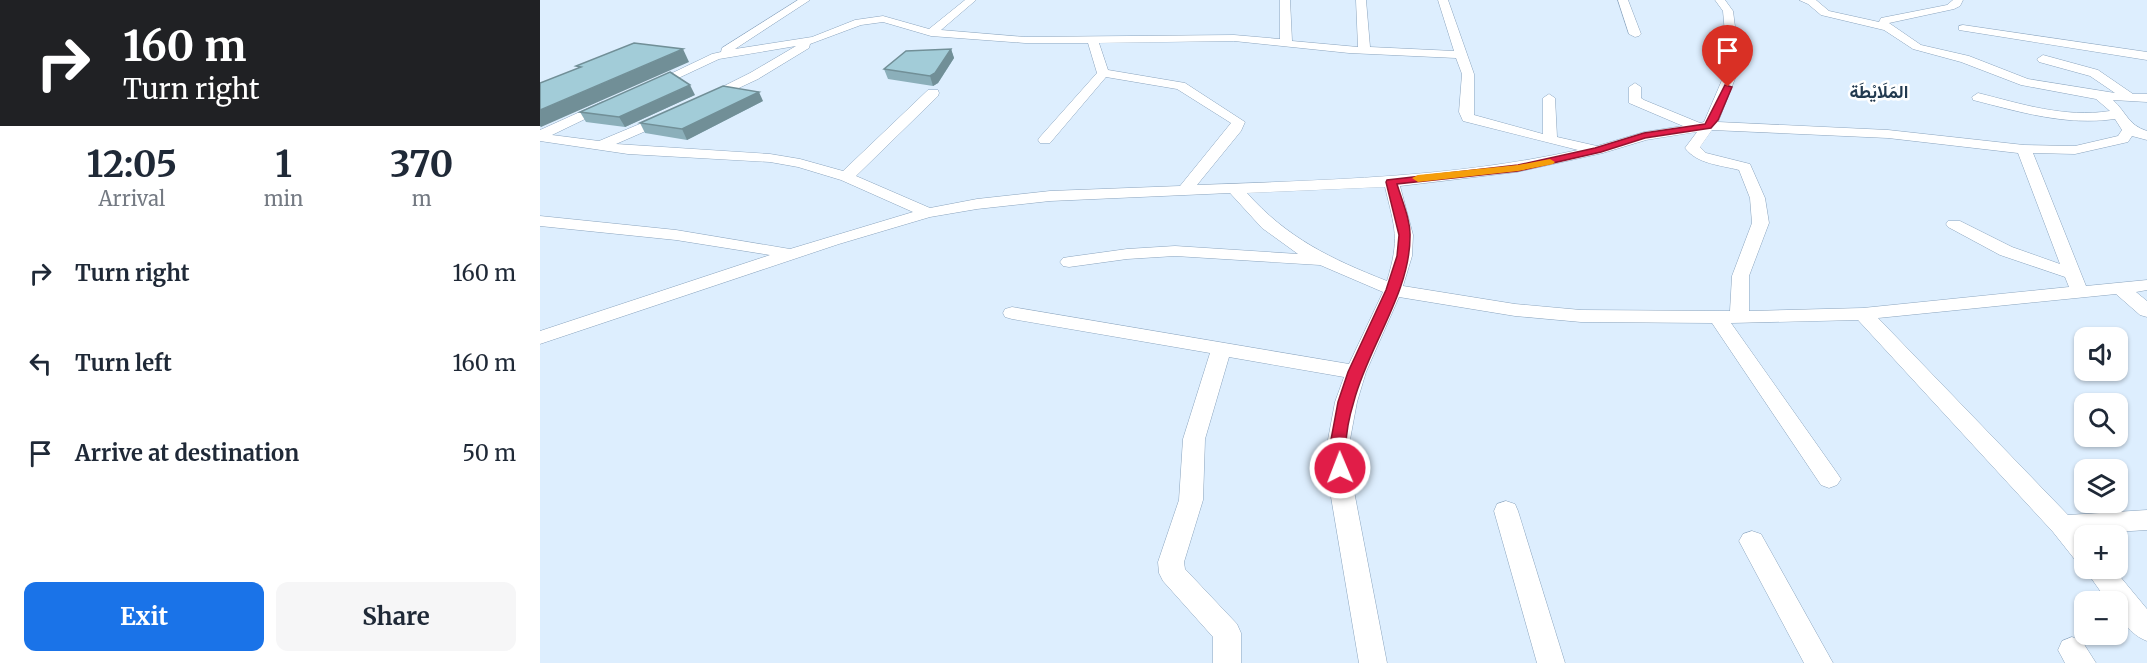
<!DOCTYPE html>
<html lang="en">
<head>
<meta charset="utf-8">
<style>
  :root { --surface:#fff; --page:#f6f6f7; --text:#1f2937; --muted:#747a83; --accent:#1a73e8 }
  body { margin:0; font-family:Merriweather,Vazirmatn,serif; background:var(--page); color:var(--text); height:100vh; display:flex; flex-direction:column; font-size:22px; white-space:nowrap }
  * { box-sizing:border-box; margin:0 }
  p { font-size:20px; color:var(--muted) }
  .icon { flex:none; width:33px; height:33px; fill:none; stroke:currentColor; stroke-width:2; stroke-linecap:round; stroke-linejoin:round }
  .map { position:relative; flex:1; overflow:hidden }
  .details { display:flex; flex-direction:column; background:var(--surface); width:540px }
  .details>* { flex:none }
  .hud { background:#202124; color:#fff; overflow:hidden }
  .tools { position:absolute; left:1534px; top:327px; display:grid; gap:12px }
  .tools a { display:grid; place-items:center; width:54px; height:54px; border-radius:12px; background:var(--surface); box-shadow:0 2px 4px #0004; font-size:30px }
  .pin { position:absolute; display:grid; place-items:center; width:51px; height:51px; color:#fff; margin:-62px -26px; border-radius:50% 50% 50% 0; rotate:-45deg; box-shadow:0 0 6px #0007 }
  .pin .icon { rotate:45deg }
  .me { position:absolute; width:66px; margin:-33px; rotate:359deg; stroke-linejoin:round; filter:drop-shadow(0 0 4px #0008) }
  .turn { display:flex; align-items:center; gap:21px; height:126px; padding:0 24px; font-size:27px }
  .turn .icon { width:78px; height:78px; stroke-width:2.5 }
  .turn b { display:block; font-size:42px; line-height:51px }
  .eta { display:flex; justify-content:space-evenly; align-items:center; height:102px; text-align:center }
  .eta b { font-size:36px; font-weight:700; line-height:42px }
  .action { display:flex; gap:12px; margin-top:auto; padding:12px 24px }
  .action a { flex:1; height:69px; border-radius:12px; background:var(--accent); color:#fff; font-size:24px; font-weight:700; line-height:69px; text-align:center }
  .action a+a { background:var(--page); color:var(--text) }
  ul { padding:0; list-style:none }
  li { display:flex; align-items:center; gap:18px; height:90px; padding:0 24px }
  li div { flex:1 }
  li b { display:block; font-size:22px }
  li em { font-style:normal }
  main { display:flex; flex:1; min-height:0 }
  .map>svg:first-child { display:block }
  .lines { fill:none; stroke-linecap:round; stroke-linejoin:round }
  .street-casing { stroke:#8aa4be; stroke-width:1 }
  .street { fill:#fff; fill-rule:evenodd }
  .wall { fill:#8bafba }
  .shaded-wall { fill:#718f97 }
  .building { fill:#a2ccd8; stroke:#718f97; stroke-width:1.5 }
  .route { fill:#e11d48; stroke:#92132f; stroke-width:1.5 }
  .slow { fill:#f59e0b }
  .labels { text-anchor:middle; stroke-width:5; stroke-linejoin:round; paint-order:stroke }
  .far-district-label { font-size:18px; font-weight:bold; fill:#233a4f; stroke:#fff }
</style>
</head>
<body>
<main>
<section class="details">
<div class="hud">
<div class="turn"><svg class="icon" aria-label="right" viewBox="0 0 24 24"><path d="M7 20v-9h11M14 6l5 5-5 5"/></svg><div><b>160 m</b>Turn right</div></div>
</div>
<div class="eta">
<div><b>12:05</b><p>Arrival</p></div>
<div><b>1</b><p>min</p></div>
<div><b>370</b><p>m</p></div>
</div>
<ul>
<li><svg class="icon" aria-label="right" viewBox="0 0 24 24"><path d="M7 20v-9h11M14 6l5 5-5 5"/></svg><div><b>Turn right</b></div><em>160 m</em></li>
<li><svg class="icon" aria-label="left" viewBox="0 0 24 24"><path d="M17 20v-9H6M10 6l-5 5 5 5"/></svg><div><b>Turn left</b></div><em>160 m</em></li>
<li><svg class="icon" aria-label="arrive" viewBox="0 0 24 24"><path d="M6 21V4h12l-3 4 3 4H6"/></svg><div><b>Arrive at destination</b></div><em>50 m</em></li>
</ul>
<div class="action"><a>Exit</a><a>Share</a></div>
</section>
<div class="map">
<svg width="1607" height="663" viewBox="0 0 1607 663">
  <rect width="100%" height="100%" fill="#ddeefe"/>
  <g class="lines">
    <defs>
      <g id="street">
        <path d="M258,0H270L195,49L272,37L315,20L343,16L389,29L425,0H436L401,30L485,37L694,35L740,39V0H750L752,41L818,47L816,0H826L830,47L914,51L898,0H908L934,74V115L1003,134V98L1009,94L1015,98L1017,137L1057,146L1104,132L1143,126L1089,103V87L1095,83L1101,87V98L1104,100L1160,123L1164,122L1188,66L1183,11L1175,0H1185L1193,11L1200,66L1178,122L1348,130L1484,145L1535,146L1578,136L1582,130L1575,119C1526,126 1480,112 1433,100L1432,97L1438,93C1482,104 1524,118 1570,111L1556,99L1481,85L1421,62L1373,49L1344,30L1281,15L1268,4L1259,0H1276L1289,11L1339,22L1341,18L1407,5L1413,0H1423L1420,6L1414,9L1349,23L1381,45L1429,56L1488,79L1575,93L1550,76L1499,62L1497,59L1503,55L1558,70L1593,94H1607V102L1573,100C1587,113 1588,125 1607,131V140L1592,136L1588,142L1535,154L1493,153L1546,286L1607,280V290L1596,292L1607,301V317L1600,315L1576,294L1338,318L1528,515L1607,510V530L1543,534L1545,564L1536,561L1513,532L1318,320L1191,323L1297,473L1301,479L1297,485L1289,488L1281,485L1172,323L1041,322L975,316L859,297L826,372L817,402L809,445L814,491L847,663H819L790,491L787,445L795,402L804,377L689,357L665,439L663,500L644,562L645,569L697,624L701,633V663H673V637L623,581L619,573L618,562L639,500L643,439L670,353L472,319L465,317L463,313L465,309L472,307L809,364L843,292L780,265L635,256L587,259L529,267L523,266L520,262L523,258L529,257L587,249L635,246L758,254L722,228L690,193L510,201L437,209L390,217L299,244L0,344V331L230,255L136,240L0,226V216L136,230L250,249L373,212L301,180L258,167L230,162L88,154L0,141V130L62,102H72L74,105L12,135L59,141L126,113L133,117L131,120L76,144L230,154L260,159L303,171L388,90H398L399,93L398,96L316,176L390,208L437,199L510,191L640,186L691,123L637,89L566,77L510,143H500L498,140L500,137L557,73L548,43H485L391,36L343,22L321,25L270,44L269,48L218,79L171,101L166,102L160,98L210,73L256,46L179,59L115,89L111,90L105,86L172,54L181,52L182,48ZM694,41L809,53L916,58L922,74L919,112L923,121L1038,150C911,178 786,180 657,185L701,131L705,122L645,83L568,70L559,43ZM1172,130L1348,138L1478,153L1520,264L1472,247L1420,221H1408L1406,224L1408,227L1460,255L1525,277L1529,287L1323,308L1209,311V276L1229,223L1225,198L1210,164L1166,153L1160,147ZM1157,132L1145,148C1157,164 1180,165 1199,170L1210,198L1212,223L1192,276L1190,311L1041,310L975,304L863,286L872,256L873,235L860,186L977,172L1063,153L1106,140ZM845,187C855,229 860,238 847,281C791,259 747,238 707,193Z"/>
        <path d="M1078,0H1088L1101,34L1099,36L1095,37L1089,34Z"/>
        <path d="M1423,25L1607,52V60L1419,30V26Z"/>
        <path d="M966,501L975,504L978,511L1025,663H997L954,511L957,504Z"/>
        <path d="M1212,531L1221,534L1293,663H1264L1199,541L1203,534Z"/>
        <path d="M1545,566V568H1573L1607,609V641C1591,635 1578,619 1578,602H1568L1544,568Z"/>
        <path d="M1532,637L1542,641L1556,663H1525L1518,650L1522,641Z"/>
      </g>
    </defs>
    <use href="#street" class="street-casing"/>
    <use href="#street" class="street"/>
  </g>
  <g class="wall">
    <path d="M411,49L414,58L398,83L393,86L348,79L344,69Z"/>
    <path d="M155,95L85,127L46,122L40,112Z"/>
    <path d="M223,101L147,140L105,133L100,123Z"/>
  </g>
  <g class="shaded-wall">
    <path d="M143,49L149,62L1,127L0,126V110Z"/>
    <path d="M411,49L414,58L398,83L393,86L390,76Z"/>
    <path d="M150,85L155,95L85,127L79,117Z"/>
    <path d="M219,92L223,101L147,140L142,129Z"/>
  </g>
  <g class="building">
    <path d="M94,43L143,49L0,110V83L41,67L36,66Z"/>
    <path d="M411,49L395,73L390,76L344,69L366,51Z"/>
    <path d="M130,72L150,85L79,117L40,112Z"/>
    <path d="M183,86L219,92L142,129L100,123Z"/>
  </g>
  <path class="route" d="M1185,85L1192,87L1178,120L1171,128L1105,138L1061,152L978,171L857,184C862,201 871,221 870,237C870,293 828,347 814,401C810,414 806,432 806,446C806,455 810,464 806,472H794L790,445L798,402L808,372L846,290L857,256L859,235L846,182L847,180L978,165L1055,148L1104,133L1165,124Z"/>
  <path class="slow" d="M1010,159L1015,162L1013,164L978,171L878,182L872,178L878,175L978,165Z"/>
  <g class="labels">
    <g class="far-district-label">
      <text x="1339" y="98">المَلَايْطَة</text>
    </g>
  </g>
</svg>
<div class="tools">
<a><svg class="icon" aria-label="sound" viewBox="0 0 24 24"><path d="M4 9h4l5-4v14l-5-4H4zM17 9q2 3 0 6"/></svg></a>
<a><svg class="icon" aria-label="search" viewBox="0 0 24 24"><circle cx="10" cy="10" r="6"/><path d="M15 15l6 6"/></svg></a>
<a><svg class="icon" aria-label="layers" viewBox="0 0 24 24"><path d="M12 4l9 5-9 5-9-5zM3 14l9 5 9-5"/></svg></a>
<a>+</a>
<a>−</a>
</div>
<div class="pin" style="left:1188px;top:87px;background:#d93025"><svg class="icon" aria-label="arrive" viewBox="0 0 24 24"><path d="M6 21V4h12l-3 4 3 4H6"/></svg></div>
<svg class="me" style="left:800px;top:468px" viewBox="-20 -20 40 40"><circle r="17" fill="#e11d48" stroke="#fff" stroke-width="3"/><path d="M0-11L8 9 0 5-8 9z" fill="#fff"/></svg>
</div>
</main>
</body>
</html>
